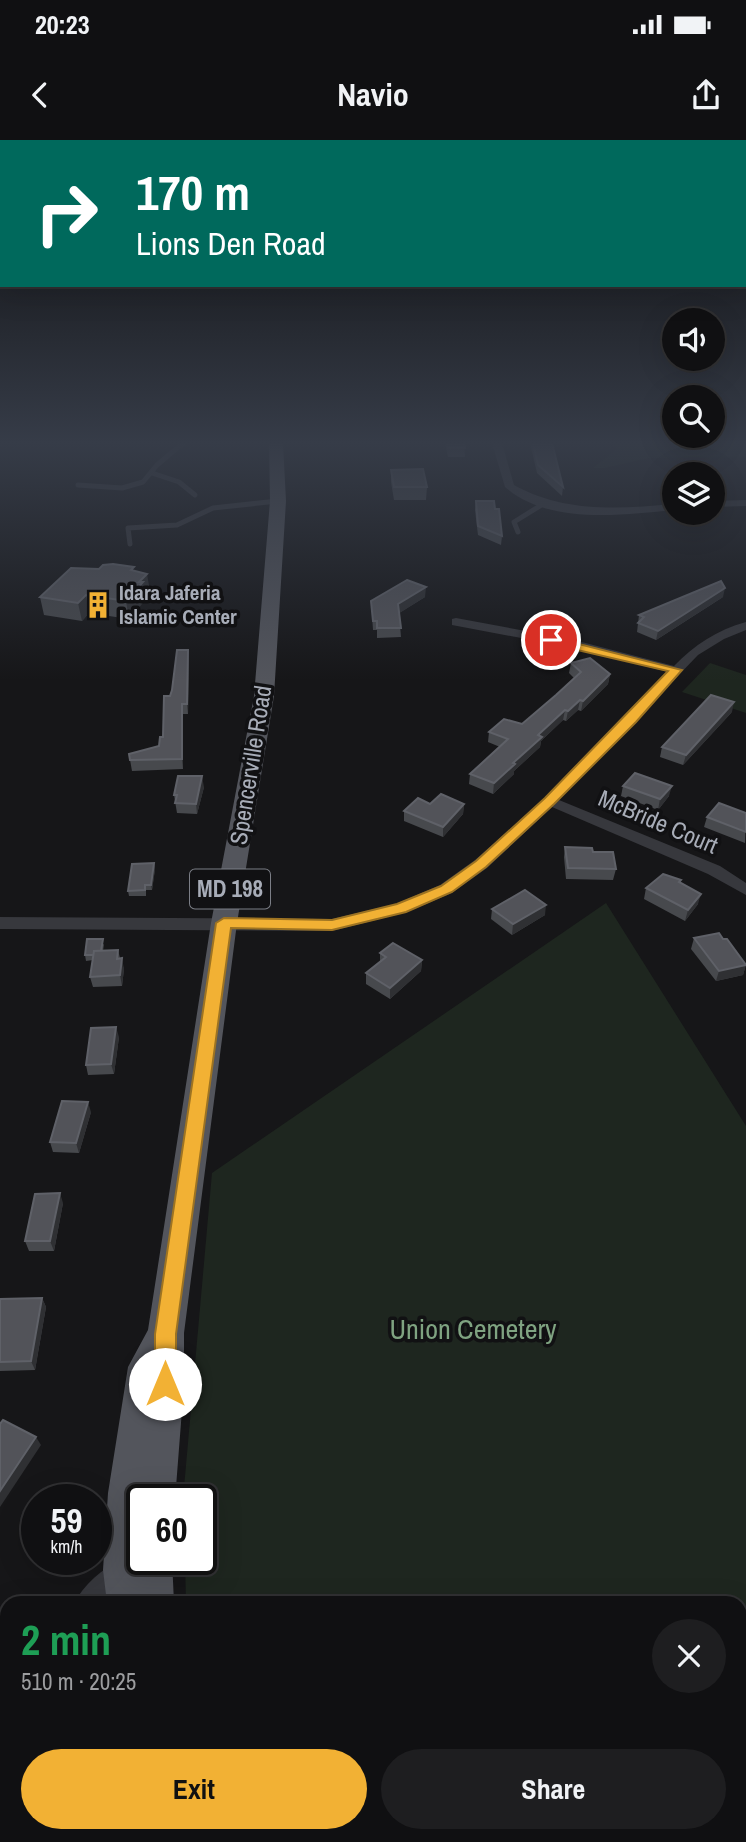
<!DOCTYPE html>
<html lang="en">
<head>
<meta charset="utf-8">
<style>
  :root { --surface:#101012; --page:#1e1e20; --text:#f1f3f6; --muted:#9c9d9f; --line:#303032; --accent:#f2b134 }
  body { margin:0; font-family:"Archivo Narrow",sans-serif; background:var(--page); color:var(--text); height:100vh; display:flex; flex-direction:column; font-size:26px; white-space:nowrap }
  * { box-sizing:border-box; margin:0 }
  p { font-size:23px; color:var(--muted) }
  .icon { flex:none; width:38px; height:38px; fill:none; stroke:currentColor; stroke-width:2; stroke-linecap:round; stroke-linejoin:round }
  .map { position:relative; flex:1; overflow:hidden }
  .details { position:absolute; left:0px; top:1456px; width:747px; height:247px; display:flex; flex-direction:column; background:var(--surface); border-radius:21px 21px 0 0; box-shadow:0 7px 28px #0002,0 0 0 2px var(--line) }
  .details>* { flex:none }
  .guide { position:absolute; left:0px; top:0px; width:747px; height:147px; box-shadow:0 7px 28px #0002,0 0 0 2px var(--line); background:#00695c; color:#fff; overflow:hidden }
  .fabs { position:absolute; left:662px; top:168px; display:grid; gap:14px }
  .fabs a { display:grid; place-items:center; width:63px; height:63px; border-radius:50%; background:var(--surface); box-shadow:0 7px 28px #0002,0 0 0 2px var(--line); font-size:35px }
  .speed { position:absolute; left:21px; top:1344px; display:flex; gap:14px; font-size:35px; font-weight:700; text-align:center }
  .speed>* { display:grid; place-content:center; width:91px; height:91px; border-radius:50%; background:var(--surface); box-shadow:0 7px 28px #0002,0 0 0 2px var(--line); line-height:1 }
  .speed small { font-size:18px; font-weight:400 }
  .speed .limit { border:4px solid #111; border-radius:10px; background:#fff; color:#111 }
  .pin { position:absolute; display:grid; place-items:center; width:60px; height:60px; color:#fff; margin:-30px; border:4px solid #fff; border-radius:50%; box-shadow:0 2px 7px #0007 }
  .me { position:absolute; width:77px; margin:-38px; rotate:0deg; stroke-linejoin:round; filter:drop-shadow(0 0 5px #0008) }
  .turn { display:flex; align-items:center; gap:24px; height:147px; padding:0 21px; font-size:32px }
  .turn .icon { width:91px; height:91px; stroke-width:2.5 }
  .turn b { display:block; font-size:49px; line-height:60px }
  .round { display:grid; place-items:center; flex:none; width:74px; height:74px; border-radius:37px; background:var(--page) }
  .overview { display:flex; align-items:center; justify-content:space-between; height:119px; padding:0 21px }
  h1 { font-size:42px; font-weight:800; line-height:52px; color:#1e9e55 }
  .button { display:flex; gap:14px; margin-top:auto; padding:14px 21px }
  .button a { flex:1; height:80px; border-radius:42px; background:var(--accent); color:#111; font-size:28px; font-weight:800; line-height:80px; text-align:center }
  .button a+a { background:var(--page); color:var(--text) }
  .status { display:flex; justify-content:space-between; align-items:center; height:49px; padding:0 35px; background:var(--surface); direction:ltr }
  .status svg { height:19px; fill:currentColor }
  header { display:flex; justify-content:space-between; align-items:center; height:91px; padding:0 21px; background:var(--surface); font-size:32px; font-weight:800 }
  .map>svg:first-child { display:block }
  .green { fill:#1e261f }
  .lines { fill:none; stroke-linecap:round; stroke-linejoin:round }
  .service { stroke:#37383d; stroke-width:5 }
  .minor { fill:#37383d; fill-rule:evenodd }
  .primary { fill:#53555c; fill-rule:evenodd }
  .wall { fill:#47494d }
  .shaded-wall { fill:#2f3033 }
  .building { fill:#525359; stroke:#5f6168; stroke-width:2 }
  .route { fill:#f2b134; stroke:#9d7322; stroke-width:2 }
  .labels { text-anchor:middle; stroke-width:7; stroke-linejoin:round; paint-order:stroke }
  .far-poi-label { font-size:21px; font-weight:bold; fill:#a8adb8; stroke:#111113; text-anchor:start }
  .shield { fill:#111113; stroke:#7b7e86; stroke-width:2 }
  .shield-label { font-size:23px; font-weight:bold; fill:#a8adb8 }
  .street-label { font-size:24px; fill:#a8adb8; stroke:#111113 }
  .near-park-label { font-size:28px; fill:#7fa381; stroke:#111113 }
</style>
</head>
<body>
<div class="status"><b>20:23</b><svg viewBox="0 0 49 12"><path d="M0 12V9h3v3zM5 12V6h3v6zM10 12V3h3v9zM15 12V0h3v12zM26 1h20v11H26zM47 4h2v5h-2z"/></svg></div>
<header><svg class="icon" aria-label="back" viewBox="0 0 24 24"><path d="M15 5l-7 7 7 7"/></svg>Navio<svg class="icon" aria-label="share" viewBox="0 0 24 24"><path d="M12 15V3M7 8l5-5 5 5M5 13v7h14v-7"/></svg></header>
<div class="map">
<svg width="746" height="1702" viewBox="0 0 746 1702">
  <rect width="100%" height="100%" fill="#161618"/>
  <g class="green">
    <path d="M614,303H746V317L649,318L605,328H593L617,309Z"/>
    <path d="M710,523L746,535V573L682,552Z"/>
    <path d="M606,763L746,986V1702H581L578,1696H740V1463H186L185,1419H201V1360L183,1359L212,1033Z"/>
    <path d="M220,1696H502L496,1702H221Z"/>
  </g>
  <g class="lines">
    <g class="service">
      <path d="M152,333L179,342L195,355"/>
      <path d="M78,345L122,348L143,342L157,325L183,303"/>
      <path d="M518,392L514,382L543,364"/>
      <path d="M130,404L128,388L177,385L213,368L278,361"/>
    </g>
    <g class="minor">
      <path d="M492,303H502L514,345C565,373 618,369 674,364V370C621,375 548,385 505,347Z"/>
      <path d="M746,360V366L712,367V361Z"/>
      <path d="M456,478L574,500L674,526C694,505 717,490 746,482V490L724,499L698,515L559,660L720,726L746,743V755L708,734L552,667L487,728L452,753L407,772L332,791L0,789V777L332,779L396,764L440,745L475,720L545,658L668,532L574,508L452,485V479Z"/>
      <path d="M121,1420L130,1424L134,1433L130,1442L108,1463H75C82,1446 104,1427 121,1420Z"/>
      <path d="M7,1523V1554L0,1557V1526Z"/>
    </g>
    <g class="primary">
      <path d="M269,303H283L286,361L274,556L237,783L184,1193V1244L175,1360H142V1419H172L174,1463H107L103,1430L108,1353L128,1227L148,1190L211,783L254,556L270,361Z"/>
      <path d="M150,1696H201L203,1702H152Z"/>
    </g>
  </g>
  <g class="wall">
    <path d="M445,303H464L465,317H448Z"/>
    <path d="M530,303H552L563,347L562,356L537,333Z"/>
    <path d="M391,330L427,347L426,360H394L391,342Z"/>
    <path d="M476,361L495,369L502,396L501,405L478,395L475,370Z"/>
    <path d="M134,431L150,451L145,457V460L129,479L89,473L82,481L44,475L40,457Z"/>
    <path d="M425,457L399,473L401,497L377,498V490H373L371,461Z"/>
    <path d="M723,457L656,500L637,492L639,475Z"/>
    <path d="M189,520L188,574H183V629L132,631L129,614L159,606L163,597L170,556Z"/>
    <path d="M571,523L610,534L608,544L581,571L578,570L566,581L563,580L541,601L540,607L514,631V634L493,654L469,644L470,634L500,607L488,602L489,592L522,584L556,555L574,538L569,533Z"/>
    <path d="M732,572L683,625L660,617L662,607Z"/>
    <path d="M623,646L669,656L658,670L621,656Z"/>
    <path d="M204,647L197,674L177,673L174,655Z"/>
    <path d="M430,664H464L463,674L443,697L404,681V671Z"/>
    <path d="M746,673L745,703L704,687L707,677Z"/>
    <path d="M565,707L593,712L616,729L613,740L566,739L564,717Z"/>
    <path d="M154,723L155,729L152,750H146V756H129L128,751Z"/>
    <path d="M681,740L680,743L698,764L685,781L644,759L646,748Z"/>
    <path d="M492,769L545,775L512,795L491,779Z"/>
    <path d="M694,798L746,824L743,835L716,841L691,809Z"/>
    <path d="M104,804L103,811L118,810L120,818L124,829L122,846L93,847L90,837L93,820L86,821L85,815Z"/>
    <path d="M380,813L422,820L421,831L390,859L366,844V833L380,822Z"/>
    <path d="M119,897L114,934L88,935L86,925Z"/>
    <path d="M91,972L79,1013L53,1012L50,1002Z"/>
    <path d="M63,1063L54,1111H29L25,1101Z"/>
    <path d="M42,1158L46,1167L35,1230L0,1231V1159Z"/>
  </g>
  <g class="shaded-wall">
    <path d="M147,434L150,451L145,457V460L129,479L126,461L139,442Z"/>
    <path d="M426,447L425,457L398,474V464Z"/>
    <path d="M725,448L723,457L656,500L658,491Z"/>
    <path d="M86,455L89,473L82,481L78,463Z"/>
    <path d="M188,510L189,520L188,574L187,564Z"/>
    <path d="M610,534L608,544L581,571L583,561Z"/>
    <path d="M580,560L578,570L566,581L568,571Z"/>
    <path d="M734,562L732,572L683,625L686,615Z"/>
    <path d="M182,564L183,574V629L182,619Z"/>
    <path d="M565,570L563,580L541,601L540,607L514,631V634L493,654L494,643L538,595Z"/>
    <path d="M202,636L204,647L197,674L196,664Z"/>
    <path d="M672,646L669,656L658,670L660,659Z"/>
    <path d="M464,664L463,674L443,697V687Z"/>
    <path d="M154,723L155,729L152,750L151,745Z"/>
    <path d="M701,754L698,764L685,781L688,770Z"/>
    <path d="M546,765L545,775L512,795L513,784Z"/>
    <path d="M122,818L124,829L122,846L120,835Z"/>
    <path d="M422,820L421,831L390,859V848Z"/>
    <path d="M746,825L743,835L716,841L719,831Z"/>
    <path d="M116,887L119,897L114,934L111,924Z"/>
    <path d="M88,962L91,972L79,1013L76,1003Z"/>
    <path d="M60,1053L63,1063L54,1111L50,1101Z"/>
    <path d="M42,1158L46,1167L35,1230L31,1221Z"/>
    <path d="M36,1297L41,1305L0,1367V1351Z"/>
    <path d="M55,1696H59L60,1702H55Z"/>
  </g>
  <g class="building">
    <path d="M447,303H464L465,308H448Z"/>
    <path d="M533,303H552L563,347L538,325Z"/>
    <path d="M423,329L427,347H394L391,330Z"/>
    <path d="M476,361H494L495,369H499L502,396L478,386Z"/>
    <path d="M113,424L134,427L131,430L147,434L139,442H143L126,461L86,455L78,463L40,457L71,428L99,429L103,425Z"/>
    <path d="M407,440L426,447L398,464L401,488H377V481H373L371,461Z"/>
    <path d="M721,441L725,448L658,491L638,483L644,477L639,475Z"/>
    <path d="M177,510H188L187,564H182V619L130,620L129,614L159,606L160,597H163L164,556H170L172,550Z"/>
    <path d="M590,518L610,534L583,561L580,560L568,571L565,570L538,595L542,597L513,623L515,624L494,643L470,634L508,599L489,592L504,579L522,584L556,555L581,532L571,523Z"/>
    <path d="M711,555L734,562L686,615L662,607Z"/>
    <path d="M635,633L672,646L660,659L623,646Z"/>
    <path d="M178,636H202L196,664L175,663L177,655H174Z"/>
    <path d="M441,654L464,664L443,687L404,671L418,658L430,664Z"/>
    <path d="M719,663L746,673V692L707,677Z"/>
    <path d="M565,707L592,708L593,712H613L616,729L568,728Z"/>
    <path d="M154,723L151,745H145V750L128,751L132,724Z"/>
    <path d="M663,734L681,740L679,742L701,754L688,770L646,748Z"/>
    <path d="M525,750L546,765L513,784L492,769Z"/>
    <path d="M719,793L723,799H727L746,825L719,831L694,798Z"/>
    <path d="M87,799H103L101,811H94V815H85Z"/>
    <path d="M393,803L422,820L390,848L366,833L386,817L380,813Z"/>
    <path d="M118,810L117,819L122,818L120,835L90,837L94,811Z"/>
    <path d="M116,887L111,924L86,925L91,888Z"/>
    <path d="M62,961L88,962L76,1003L50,1002Z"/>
    <path d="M60,1053L50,1101H25L35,1054Z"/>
    <path d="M42,1158L31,1221L0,1222V1159Z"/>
    <path d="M3,1280L36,1297L0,1351V1284Z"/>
    <path d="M7,1659V1696H55V1702H1L0,1662Z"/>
  </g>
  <linearGradient id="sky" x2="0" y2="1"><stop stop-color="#0c0c0d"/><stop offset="0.56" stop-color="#363c48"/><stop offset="1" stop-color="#363c48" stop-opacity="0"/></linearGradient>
  <rect width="746" height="541" fill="url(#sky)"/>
  <path class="route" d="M551,497L682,530L636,582L554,664L486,727L452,752L406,772L332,790L231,788L176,1194V1244L173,1251L165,1254L158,1251L155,1244V1194L216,783L224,778L332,780L397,764L441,746L476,721L545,658L668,531L547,503V498Z"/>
  <defs>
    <symbol id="building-bare" viewBox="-9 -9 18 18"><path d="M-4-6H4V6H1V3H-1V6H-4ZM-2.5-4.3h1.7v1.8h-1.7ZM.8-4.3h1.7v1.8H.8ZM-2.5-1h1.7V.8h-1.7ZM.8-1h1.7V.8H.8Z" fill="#f2b134" stroke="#111113" stroke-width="2.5" paint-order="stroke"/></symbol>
  </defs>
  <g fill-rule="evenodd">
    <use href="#building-bare" x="79" y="446" width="38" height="38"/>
  </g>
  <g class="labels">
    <g class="far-poi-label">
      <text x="119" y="460">Idara Jaferia<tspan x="119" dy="24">Islamic Center</tspan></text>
    </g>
    <rect class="shield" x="190" y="729.5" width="80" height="39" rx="5"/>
    <g class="shield-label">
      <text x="230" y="757">MD 198</text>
    </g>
    <g class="street-label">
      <text transform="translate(251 625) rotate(-81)" y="8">Spencerville Road</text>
      <text transform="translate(658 682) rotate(23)" y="8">McBride Court</text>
    </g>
    <g class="near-park-label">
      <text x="473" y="1199">Union Cemetery</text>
    </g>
  </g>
</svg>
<div class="fabs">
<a><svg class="icon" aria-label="sound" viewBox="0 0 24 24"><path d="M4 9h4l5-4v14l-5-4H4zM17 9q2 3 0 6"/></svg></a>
<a><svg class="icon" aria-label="search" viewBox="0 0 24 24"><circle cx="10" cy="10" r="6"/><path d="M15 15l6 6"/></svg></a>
<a><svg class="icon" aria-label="layers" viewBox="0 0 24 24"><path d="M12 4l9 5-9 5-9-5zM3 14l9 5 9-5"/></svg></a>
</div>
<div class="speed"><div>59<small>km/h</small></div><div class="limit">60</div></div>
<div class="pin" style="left:551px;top:500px;background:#d93025"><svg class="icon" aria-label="arrive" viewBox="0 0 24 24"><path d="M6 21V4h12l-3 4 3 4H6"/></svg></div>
<svg class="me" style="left:165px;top:1244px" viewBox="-20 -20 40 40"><circle r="19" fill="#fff"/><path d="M0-13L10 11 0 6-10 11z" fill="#f2b134"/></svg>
<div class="guide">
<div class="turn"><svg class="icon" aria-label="right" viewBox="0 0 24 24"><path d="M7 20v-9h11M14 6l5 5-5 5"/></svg><div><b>170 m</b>Lions Den Road</div></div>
</div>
<section class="details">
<div class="overview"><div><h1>2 min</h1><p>510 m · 20:25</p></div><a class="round"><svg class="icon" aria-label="close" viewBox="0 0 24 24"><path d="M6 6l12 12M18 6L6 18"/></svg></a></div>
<div class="button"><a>Exit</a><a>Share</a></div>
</section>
</div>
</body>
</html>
